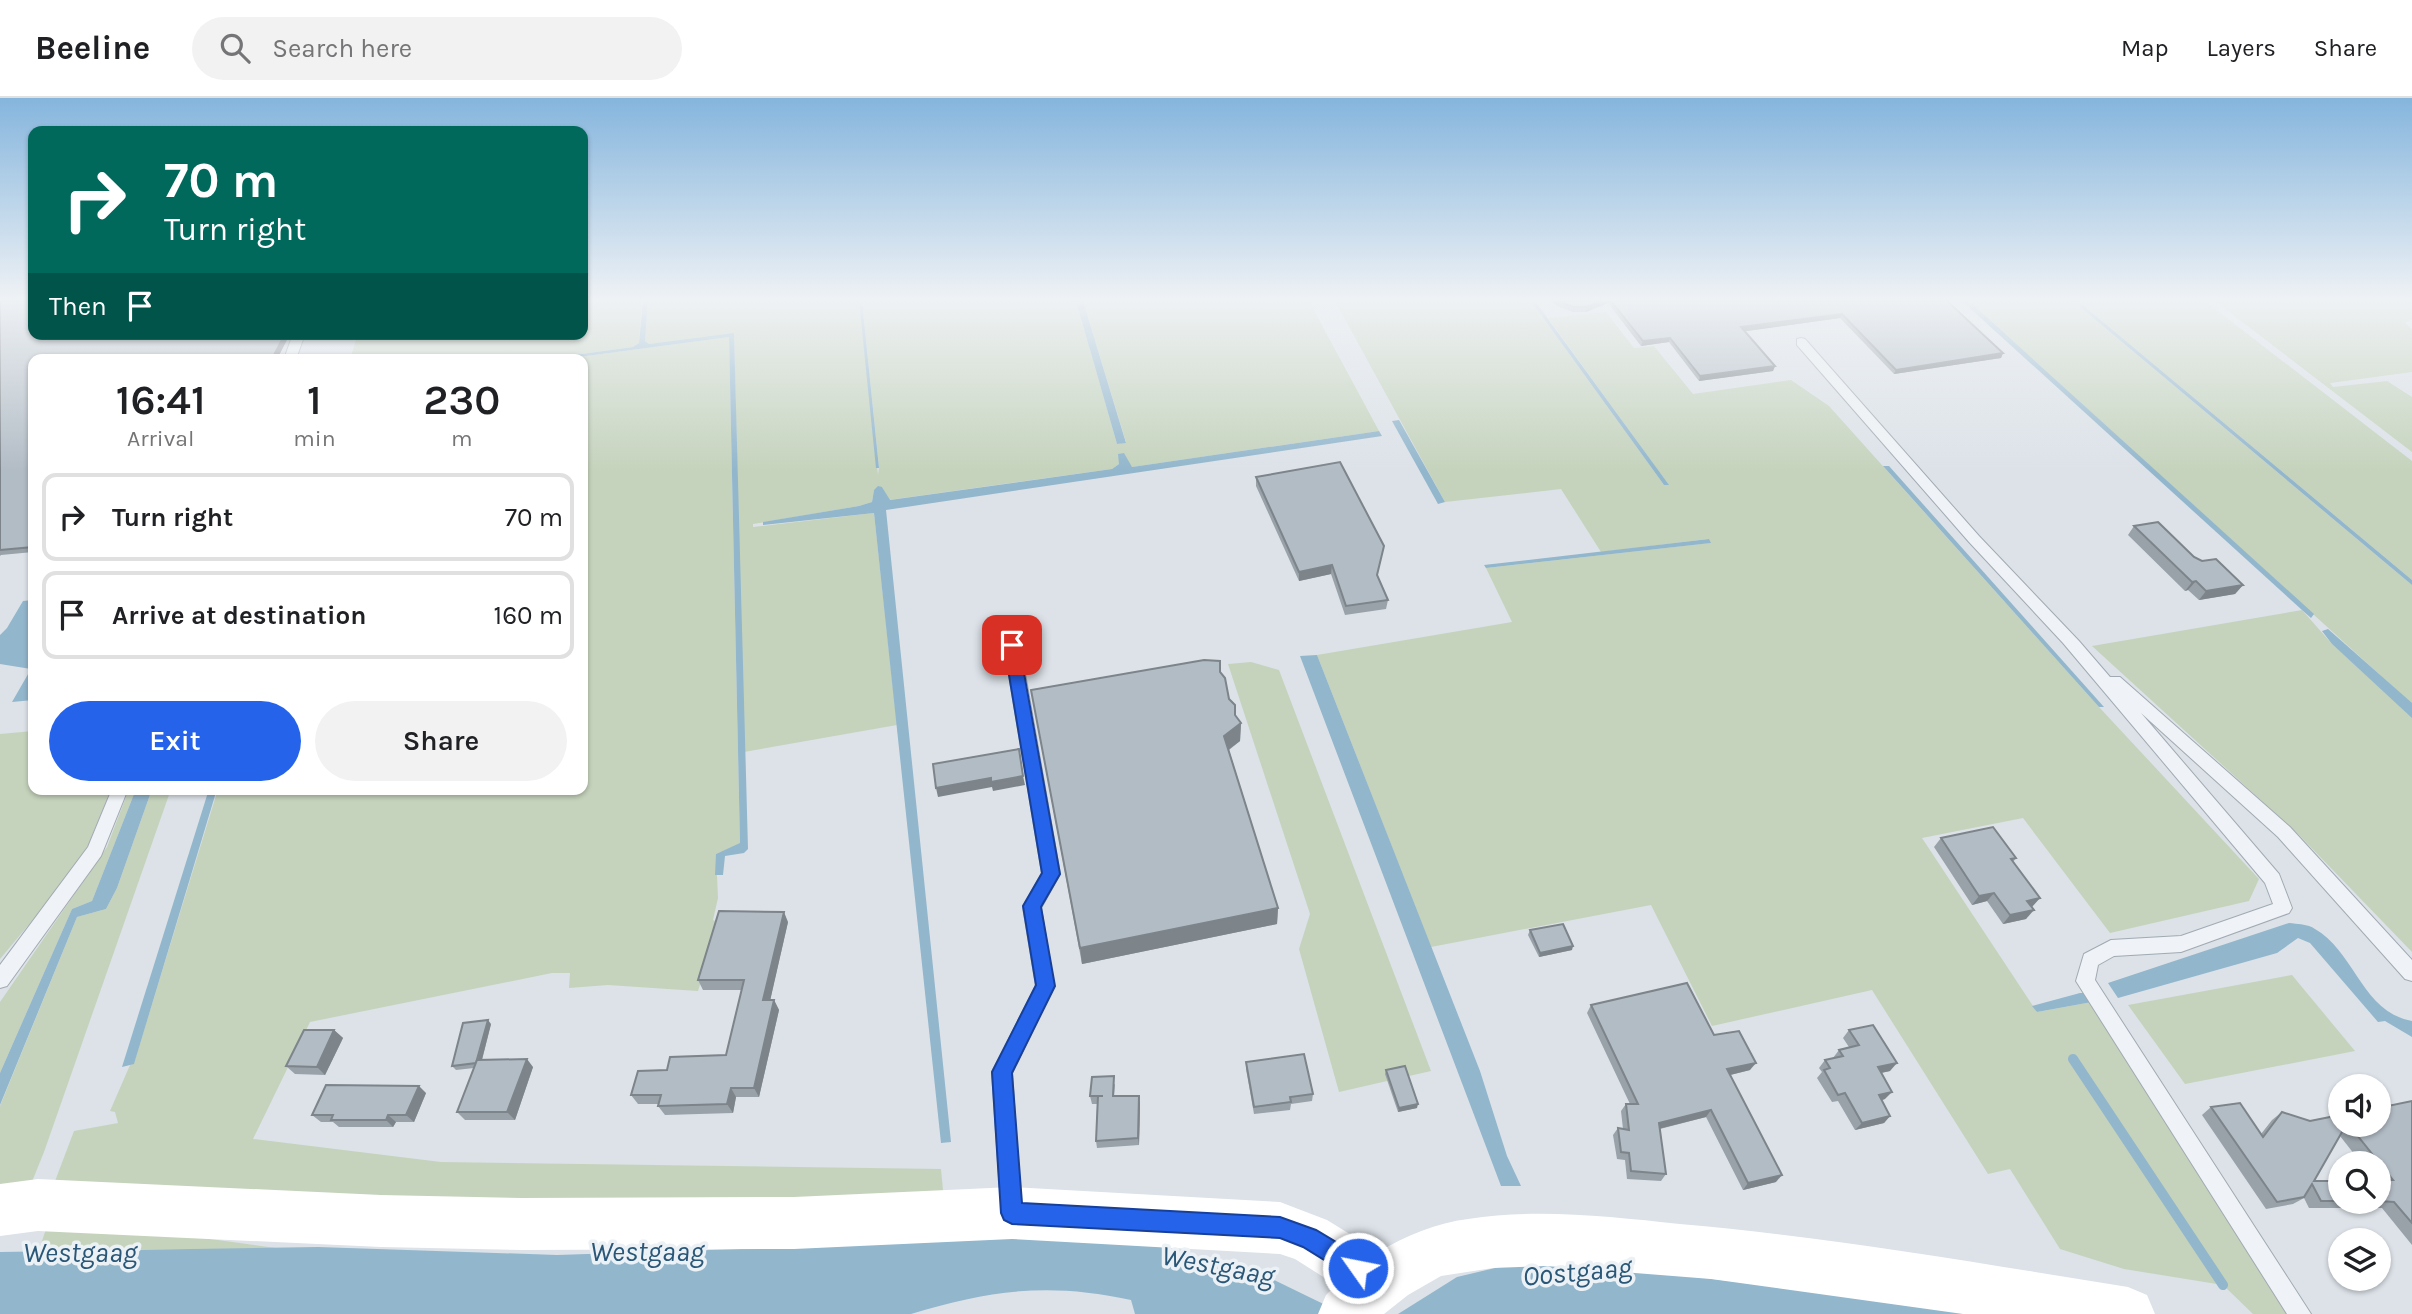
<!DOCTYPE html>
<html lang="en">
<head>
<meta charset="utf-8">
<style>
  :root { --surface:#fff; --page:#f2f2f2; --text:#202124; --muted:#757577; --line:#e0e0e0; --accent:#2563eb }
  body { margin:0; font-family:Karla,sans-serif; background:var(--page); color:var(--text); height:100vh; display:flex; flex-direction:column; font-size:26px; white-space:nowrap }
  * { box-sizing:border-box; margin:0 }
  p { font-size:23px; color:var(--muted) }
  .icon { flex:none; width:38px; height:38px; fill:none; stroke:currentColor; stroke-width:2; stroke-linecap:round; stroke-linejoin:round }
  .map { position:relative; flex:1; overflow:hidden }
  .drawer { position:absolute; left:28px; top:256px; width:560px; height:441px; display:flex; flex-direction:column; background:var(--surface); border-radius:14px; box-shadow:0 2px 5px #0004 }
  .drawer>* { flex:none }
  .top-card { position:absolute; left:28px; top:28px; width:560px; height:214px; border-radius:14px; box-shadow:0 2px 5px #0004; background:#00695c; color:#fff; overflow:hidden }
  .tools { position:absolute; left:2328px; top:976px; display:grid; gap:14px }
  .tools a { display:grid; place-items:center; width:63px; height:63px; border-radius:50%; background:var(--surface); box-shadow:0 2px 5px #0004; font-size:35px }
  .pin { position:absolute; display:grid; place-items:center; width:60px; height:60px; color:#fff; margin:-30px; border-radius:14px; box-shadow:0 4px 10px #0006 }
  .me { position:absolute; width:77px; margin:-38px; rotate:303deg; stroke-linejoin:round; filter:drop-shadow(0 0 5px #0008) }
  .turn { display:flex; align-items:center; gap:24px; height:147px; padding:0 21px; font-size:32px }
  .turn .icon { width:91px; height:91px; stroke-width:2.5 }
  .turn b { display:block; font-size:49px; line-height:60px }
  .then { display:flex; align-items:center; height:66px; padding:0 21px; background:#0003; gap:14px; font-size:26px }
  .eta { display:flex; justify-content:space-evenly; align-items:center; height:119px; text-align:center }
  .eta b { font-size:42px; font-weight:600; line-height:49px }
  .action { display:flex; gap:14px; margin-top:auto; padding:14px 21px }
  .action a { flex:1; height:80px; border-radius:42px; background:var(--accent); color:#fff; font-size:28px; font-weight:600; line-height:80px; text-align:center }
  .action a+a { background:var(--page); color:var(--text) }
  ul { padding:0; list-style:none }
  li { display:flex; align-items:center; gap:21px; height:88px; margin:0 14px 10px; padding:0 7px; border:4px solid var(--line); border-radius:14px }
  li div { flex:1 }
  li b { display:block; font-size:26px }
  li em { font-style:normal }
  header { display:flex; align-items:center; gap:42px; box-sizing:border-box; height:98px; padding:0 35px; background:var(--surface); border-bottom:2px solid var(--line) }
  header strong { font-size:33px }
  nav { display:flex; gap:38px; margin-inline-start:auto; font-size:24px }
  .search { width:490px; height:63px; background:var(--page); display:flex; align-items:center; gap:18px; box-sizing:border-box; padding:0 24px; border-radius:38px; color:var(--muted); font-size:26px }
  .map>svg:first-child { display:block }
  .green { fill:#c5d3bc }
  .water { fill:#92b6cc }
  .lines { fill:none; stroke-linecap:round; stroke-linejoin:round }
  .stream { stroke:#92b6cc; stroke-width:10 }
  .lane-casing { stroke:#a1aab2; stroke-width:2 }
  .lane { fill:#eff2f6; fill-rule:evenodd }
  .secondary { fill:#fff; fill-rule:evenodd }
  .wall { fill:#99a2a9; fill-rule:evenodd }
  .shaded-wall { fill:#7d848a }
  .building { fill:#b2bcc5; stroke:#7d848a; stroke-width:2 }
  .route { fill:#2563eb; stroke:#184099; stroke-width:2 }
  .labels { text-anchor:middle; stroke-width:7; stroke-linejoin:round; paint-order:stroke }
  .near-water-label { font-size:28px; font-style:italic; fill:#2a5778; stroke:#ebf1f5 }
</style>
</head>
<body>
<header>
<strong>Beeline</strong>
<div class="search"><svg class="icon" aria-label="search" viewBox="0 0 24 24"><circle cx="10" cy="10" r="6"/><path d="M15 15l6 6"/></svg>Search here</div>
<nav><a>Map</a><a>Layers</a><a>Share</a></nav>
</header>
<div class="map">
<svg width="2412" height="1216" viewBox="0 0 2412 1216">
  <rect width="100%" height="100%" fill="#dce2e8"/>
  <g class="green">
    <path d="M583,203H642L639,245L633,249L545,261H350L358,236H583Z"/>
    <path d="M648,203H859L878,377L879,369L862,203H1076L1117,346L1126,344L1083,203H1309L1379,333L1132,369L1119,366L1112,371L889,402L882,389L874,392L872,404L859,408L753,426V429L874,415L897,627L744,654L734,236L649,246L645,243Z"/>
    <path d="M1350,203H1531L1664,387L1668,386L1548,220L1606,214L1634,250L1654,248L1693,296L1791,282L1829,308L2099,609L2259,781L2249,803L2110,835L2023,720L1922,740L2037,914L2092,904L2300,1216H2253L2223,1187L2124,1171L2060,1151L2010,1071L1988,1076L1872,892L1712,928L1651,807L1431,849L1317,557L1512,524L1486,470L1710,445L1708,441L1601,454L1561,391L1445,404L1336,205Z"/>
    <path d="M1969,203H2073L2412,487V606Z"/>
    <path d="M2078,203H2205L2412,363V482Z"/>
    <path d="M2215,203H2412V221L2405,225L2412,231V274L2330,285L2333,289L2387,283L2412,299V354Z"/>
    <path d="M729,239L740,746L716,756L718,800L713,822L719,825L698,893L608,887L569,890L570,875H552L310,924L253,1041L441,1064L941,1071L944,1103H444L52,1091L74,1033L118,1025L115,1014L110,1013L130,967L134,965L218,691H583V261H564Z"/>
    <path d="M2302,512L2332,546L2412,619V854L2299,737L2092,548Z"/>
    <path d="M1251,564L1279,572L1431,973L1339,994L1299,851L1310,816L1228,566Z"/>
    <path d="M33,633V691H111L81,764L0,861V636Z"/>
    <path d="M129,691H136L92,803L72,811L0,975V904L107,749Z"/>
    <path d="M152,691H171L44,1054L27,1096L0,1098V1008L77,819L106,811L117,790Z"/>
    <path d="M2292,877L2355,953L2185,986L2128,907Z"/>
    <path d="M50,1119L283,1151L39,1152Z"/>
  </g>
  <g class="water">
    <path d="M643,203H648L645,243L649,246L734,235L748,751L744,755L725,758L723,777H715L716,756L740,745L729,239L564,261H545L633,249L639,245Z"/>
    <path d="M859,203H862L879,370H876Z"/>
    <path d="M1076,203H1083L1126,345L1117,346Z"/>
    <path d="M1531,203H1535L1669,387H1664Z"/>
    <path d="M1962,203H1969L2314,516L2311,520L2302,512Z"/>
    <path d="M2073,203H2078L2412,482V487Z"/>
    <path d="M1399,322L1445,404L1438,406L1392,323Z"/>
    <path d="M1379,333L1382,338L886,412L951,1044L941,1045L874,415L763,427V424L859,408L872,404L874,392L878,388L882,389L890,402L1112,371L1119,366L1118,356L1124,355L1132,369Z"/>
    <path d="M1883,368H1889L2104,609H2099Z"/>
    <path d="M1709,441L1711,445L1486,470L1484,467Z"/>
    <path d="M33,502V602L12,604L31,571L0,566V537L7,530L23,503Z"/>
    <path d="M2328,531L2412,605V620L2332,546L2322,533Z"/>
    <path d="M1317,557L1480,973L1507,1058L1521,1088H1501L1300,558Z"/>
    <path d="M136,691H152L117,790L106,811L77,819L0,1007V975L72,811L92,803Z"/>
    <path d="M209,691H217L134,966L122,969Z"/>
    <path d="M2289,825C2297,826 2308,826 2315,831C2355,854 2362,914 2412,923V939L2385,923L2378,924L2310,845L2298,840L2277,855L2118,900L2108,885Z"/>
    <path d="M2080,895H2087L2092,904L2037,914L2032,908Z"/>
    <path d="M1090,1129L1270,1180L1344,1216H1135L1131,1202C1049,1184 990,1192 911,1216H0V1154L318,1149L557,1157L741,1151L950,1134Z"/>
    <path d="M1570,1164L1856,1198L1970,1216H1398L1457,1179L1512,1166Z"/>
  </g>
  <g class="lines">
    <path class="stream" d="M2073,961L2223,1187"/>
    <defs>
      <g id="lane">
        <path d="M293,236H305L296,261H284Z"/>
        <path d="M1801,240L1805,241L1979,438L2079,543L2110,579H2120L2290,729L2412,862V883L2405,881L2278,739L2141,615L2279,776L2292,810L2289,815L2181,854L2114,858L2098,867L2095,882L2311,1216H2287L2076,883L2084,856L2111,842L2181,838L2273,806L2265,785L2063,545L1969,444L1797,247V241Z"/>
        <path d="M1012,542L1020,547L1060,776L1041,810L1054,888L1012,975L1021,1109L1018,1116L1011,1119L1004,1116L1001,1109L992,974L1036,888L1023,809L1042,775L1004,547Z"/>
        <path d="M112,691H128L101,758L7,888L0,890V867L88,749Z"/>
      </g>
    </defs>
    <use href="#lane" class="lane-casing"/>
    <use href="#lane" class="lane"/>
    <path class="secondary" d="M38,1081L381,1097L522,1100L794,1099L1012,1089L1280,1104L1327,1122L1379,1154C1406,1137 1437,1125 1468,1121C1538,1110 1611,1119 1680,1126C1831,1139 1979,1165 2128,1189L2147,1197L2155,1216H1963L1711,1181L1546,1168L1493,1170L1441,1178L1408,1197L1384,1216H1318L1326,1197L1336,1187L1295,1161L1280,1156L1012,1141L794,1151L522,1152L381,1149L38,1133L0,1138V1086Z"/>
  </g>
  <g class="wall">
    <path d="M0,203L33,236H290L277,261H33V454L1,457L0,458Z"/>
    <path d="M1552,203H1947L2003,255L2001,260L1894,276L1840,220L1745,233L1775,268L1773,273L1699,283L1669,244L1641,248L1608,205L1586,214H1573L1557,208Z"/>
    <path d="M1256,379L1384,448L1377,478L1388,502L1386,511L1345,517L1331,476L1299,483L1256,388Z"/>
    <path d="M2134,428L2194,459L2243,487L2235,496L2199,502L2188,492L2185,493L2128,437Z"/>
    <path d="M1220,574L1235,617L1241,625L1240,643L1229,652L1278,810L1277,826L1082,866L1031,592Z"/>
    <path d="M1941,740L2016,760L2013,764L2040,800L2031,809L2026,821L2003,826L1987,803L1972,807L1934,749Z"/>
    <path d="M788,824L770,902H774L779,912L759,999H736L733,1015L665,1017L658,1008L659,1006H638L631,997L667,972L726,957L742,892H703L698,882Z"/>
    <path d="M1530,832L1572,852L1539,859L1528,837Z"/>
    <path d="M1591,907L1714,937L1750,972L1730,977L1776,1084L1743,1092L1706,1019L1660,1031L1666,1076L1661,1083L1627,1081L1625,1062L1617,1061L1613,1037L1618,1030L1623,1031L1621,1013L1626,1006H1630L1587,915Z"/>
    <path d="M491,926L482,962L533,969L515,1022H465L457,1014L474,970L456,972L452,968Z"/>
    <path d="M334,932L343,940L325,977L295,976L286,968Z"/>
    <path d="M1849,932L1890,973L1881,975L1885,1001L1882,1002L1890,1018L1884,1025L1855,1032L1838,1003L1832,1004L1817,980L1822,974L1819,970L1825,962L1833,960L1839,952L1849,949L1843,940Z"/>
    <path d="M1246,964L1313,996L1312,1003L1291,1006L1290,1012L1254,1016L1246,971Z"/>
    <path d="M1386,972L1417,1010L1398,1014L1385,976Z"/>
    <path d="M1115,986L1114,998L1140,1005L1139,1047L1097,1050L1096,1043L1097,1006H1092L1090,998Z"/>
    <path d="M426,995L414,1024H396L393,1029H339L333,1024H321L312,1017Z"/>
    <path d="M2412,1003V1147L2382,1110H2309L2304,1100L2293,1106L2266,1111L2202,1017L2211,1009L2261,1036L2272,1022L2282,1014L2310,1023L2340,1027H2378ZM2340,1038L2362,1066H2378V1104H2340V1083H2314Z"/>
  </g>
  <g class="shaded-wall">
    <path d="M1601,203H1608V205L1586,214L1587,209Z"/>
    <path d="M1842,216L1840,220L1740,234L1741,229Z"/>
    <path d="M285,236H290L277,261H272Z"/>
    <path d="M1670,240L1669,244L1641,248L1643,243Z"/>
    <path d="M2003,255L2001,260L1894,276L1896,272Z"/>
    <path d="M1775,268L1773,273L1699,283L1700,278Z"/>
    <path d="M1332,467L1331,476L1299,483V474Z"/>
    <path d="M2196,483L2188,492L2185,493L2192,484Z"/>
    <path d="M2243,487L2235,496L2199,502L2206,493Z"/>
    <path d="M1241,625L1240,643L1224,655V638Z"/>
    <path d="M1023,678L1025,687L993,693L992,689L938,699L936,690L991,680Z"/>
    <path d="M1994,795L1987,803L1972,807L1979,798Z"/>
    <path d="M2040,800L2032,809L2019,812L2027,803Z"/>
    <path d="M1278,810L1277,826L1082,866L1080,850Z"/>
    <path d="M2034,812L2026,821L2003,826L2010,817Z"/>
    <path d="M784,814L788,824L768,912L763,902Z"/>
    <path d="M1573,848L1572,852L1539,859L1540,855Z"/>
    <path d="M774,902L779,912L759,999L754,990Z"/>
    <path d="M488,922L491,926L480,969L477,965Z"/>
    <path d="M334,932L343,940L325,977L317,969Z"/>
    <path d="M527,961L533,969L515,1022L507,1014Z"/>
    <path d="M1756,965L1750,972L1722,979L1727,971Z"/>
    <path d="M1897,965L1890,973L1871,977L1878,969Z"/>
    <path d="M419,988L426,995L414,1024L406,1017Z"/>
    <path d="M731,990L736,999L733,1015L727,1006Z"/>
    <path d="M1892,994L1885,1001L1872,1005L1879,997Z"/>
    <path d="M1139,998L1140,1005L1139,1047L1138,1040Z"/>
    <path d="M1418,1006L1417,1010L1398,1014L1399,1010Z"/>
    <path d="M1711,1012L1706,1019L1654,1032L1659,1025Z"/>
    <path d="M388,1017L396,1024L393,1029L386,1022Z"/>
    <path d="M1890,1018L1884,1025L1855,1032L1862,1025Z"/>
    <path d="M1782,1077L1776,1084L1743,1092L1748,1085Z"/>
  </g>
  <g class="building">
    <path d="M0,203H33V236H285L272,261H33V449L0,452Z"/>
    <path d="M1558,203H1601L1587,209H1574Z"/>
    <path d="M1611,203H1947L2003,255L1896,272L1842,216L1741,229L1775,268L1700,278L1670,240L1643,243Z"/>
    <path d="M1340,364L1384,448L1377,477L1388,502L1346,508L1332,467L1299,474L1256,379Z"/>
    <path d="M2158,424L2194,459L2202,463L2216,461L2243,487L2206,493L2196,483L2192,484L2134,428Z"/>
    <path d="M1204,562L1220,563V574L1225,580L1229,601L1235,607V617L1241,625L1224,638L1278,810L1080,850L1031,592Z"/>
    <path d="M1019,651L1023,678L991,684V680L936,690L933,666Z"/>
    <path d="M1993,729L2016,760L2011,761L2040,800L2027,803L2034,812L2010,817L1994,795L1979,798L1941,740Z"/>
    <path d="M719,813L784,814L763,902H774L754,990H731L727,1006L658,1008L661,997H631L638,973L667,972L670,959L726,957L744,882H698Z"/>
    <path d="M1563,826L1573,848L1540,855L1530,832Z"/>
    <path d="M1687,885L1714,937L1739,933L1756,965L1727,971L1782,1077L1748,1085L1711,1012L1659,1025L1666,1076L1631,1073L1629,1055L1621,1054L1618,1030L1629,1032L1626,1006H1638L1591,907Z"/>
    <path d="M488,922L476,965L452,968L463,925Z"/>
    <path d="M1873,927L1897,965L1878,969L1892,994L1879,997L1890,1018L1862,1025L1845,995L1838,997L1824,972L1830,970L1825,962L1843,958L1839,952L1859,947L1849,932Z"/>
    <path d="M304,932H334L317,969L286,968Z"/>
    <path d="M1304,956L1313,996L1290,999L1291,1004L1254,1009L1246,964Z"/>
    <path d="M527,961L507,1014H457L477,962Z"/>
    <path d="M1405,968L1418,1006L1399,1010L1386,972Z"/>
    <path d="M1114,978L1113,998H1139L1138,1040L1096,1043L1098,998H1103H1090L1092,979Z"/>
    <path d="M326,987L419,988L406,1017H388L386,1022H331L333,1017H312Z"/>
    <path d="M2412,1003V1125L2394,1104L2378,1103V1082H2393L2349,1027H2378V1010Z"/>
    <path d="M2240,1005L2263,1039L2282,1014L2310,1023L2340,1017V1027H2346L2314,1083H2340V1103H2321L2312,1086L2304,1099L2277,1104L2211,1009Z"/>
  </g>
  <linearGradient id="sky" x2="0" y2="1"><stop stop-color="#85b5dd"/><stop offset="0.54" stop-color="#eff2f5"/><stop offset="1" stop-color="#eff2f5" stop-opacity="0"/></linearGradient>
  <rect width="2412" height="373" fill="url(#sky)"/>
  <path class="route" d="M1012,542L1019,547L1060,776L1041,809L1055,888L1012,975L1022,1105L1280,1119L1316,1132L1366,1162L1369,1170L1366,1178L1358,1181L1350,1178L1303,1149L1280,1140L1012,1126L1004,1122L1001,1115L992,974L1036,887L1023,808L1042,775L1004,547Z"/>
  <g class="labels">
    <g class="near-water-label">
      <text x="647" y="1163">Westgaag</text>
      <text x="80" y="1164">Westgaag</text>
      <text transform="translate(1218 1167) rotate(11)" y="10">Westgaag</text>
      <text transform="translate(1577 1173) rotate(-5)" y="10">Oostgaag</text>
    </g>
  </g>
</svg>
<div class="tools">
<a><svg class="icon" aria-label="sound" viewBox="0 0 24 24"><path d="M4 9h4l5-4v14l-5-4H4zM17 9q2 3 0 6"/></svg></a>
<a><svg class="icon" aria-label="search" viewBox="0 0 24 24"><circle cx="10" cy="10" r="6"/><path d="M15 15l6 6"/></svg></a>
<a><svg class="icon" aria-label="layers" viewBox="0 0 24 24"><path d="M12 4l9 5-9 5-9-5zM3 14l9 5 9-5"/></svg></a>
</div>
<div class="pin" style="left:1012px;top:547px;background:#d93025"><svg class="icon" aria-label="arrive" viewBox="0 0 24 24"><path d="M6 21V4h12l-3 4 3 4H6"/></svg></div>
<svg class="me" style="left:1358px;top:1170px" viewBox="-20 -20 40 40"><circle r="17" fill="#2563eb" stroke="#fff" stroke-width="3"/><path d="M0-11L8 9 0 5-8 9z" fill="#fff"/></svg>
<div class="top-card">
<div class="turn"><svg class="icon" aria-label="right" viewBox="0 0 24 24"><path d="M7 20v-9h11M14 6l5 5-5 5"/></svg><div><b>70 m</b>Turn right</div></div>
<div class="then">Then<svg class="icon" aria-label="arrive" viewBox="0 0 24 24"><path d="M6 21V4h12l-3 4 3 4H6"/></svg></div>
</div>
<section class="drawer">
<div class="eta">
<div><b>16:41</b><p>Arrival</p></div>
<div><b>1</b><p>min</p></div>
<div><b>230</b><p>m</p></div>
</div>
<ul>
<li><svg class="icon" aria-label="right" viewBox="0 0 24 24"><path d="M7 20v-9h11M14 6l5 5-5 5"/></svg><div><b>Turn right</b></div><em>70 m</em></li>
<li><svg class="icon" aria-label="arrive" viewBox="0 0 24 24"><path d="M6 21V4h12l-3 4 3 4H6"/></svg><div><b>Arrive at destination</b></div><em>160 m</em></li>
</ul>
<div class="action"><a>Exit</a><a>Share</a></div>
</section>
</div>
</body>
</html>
